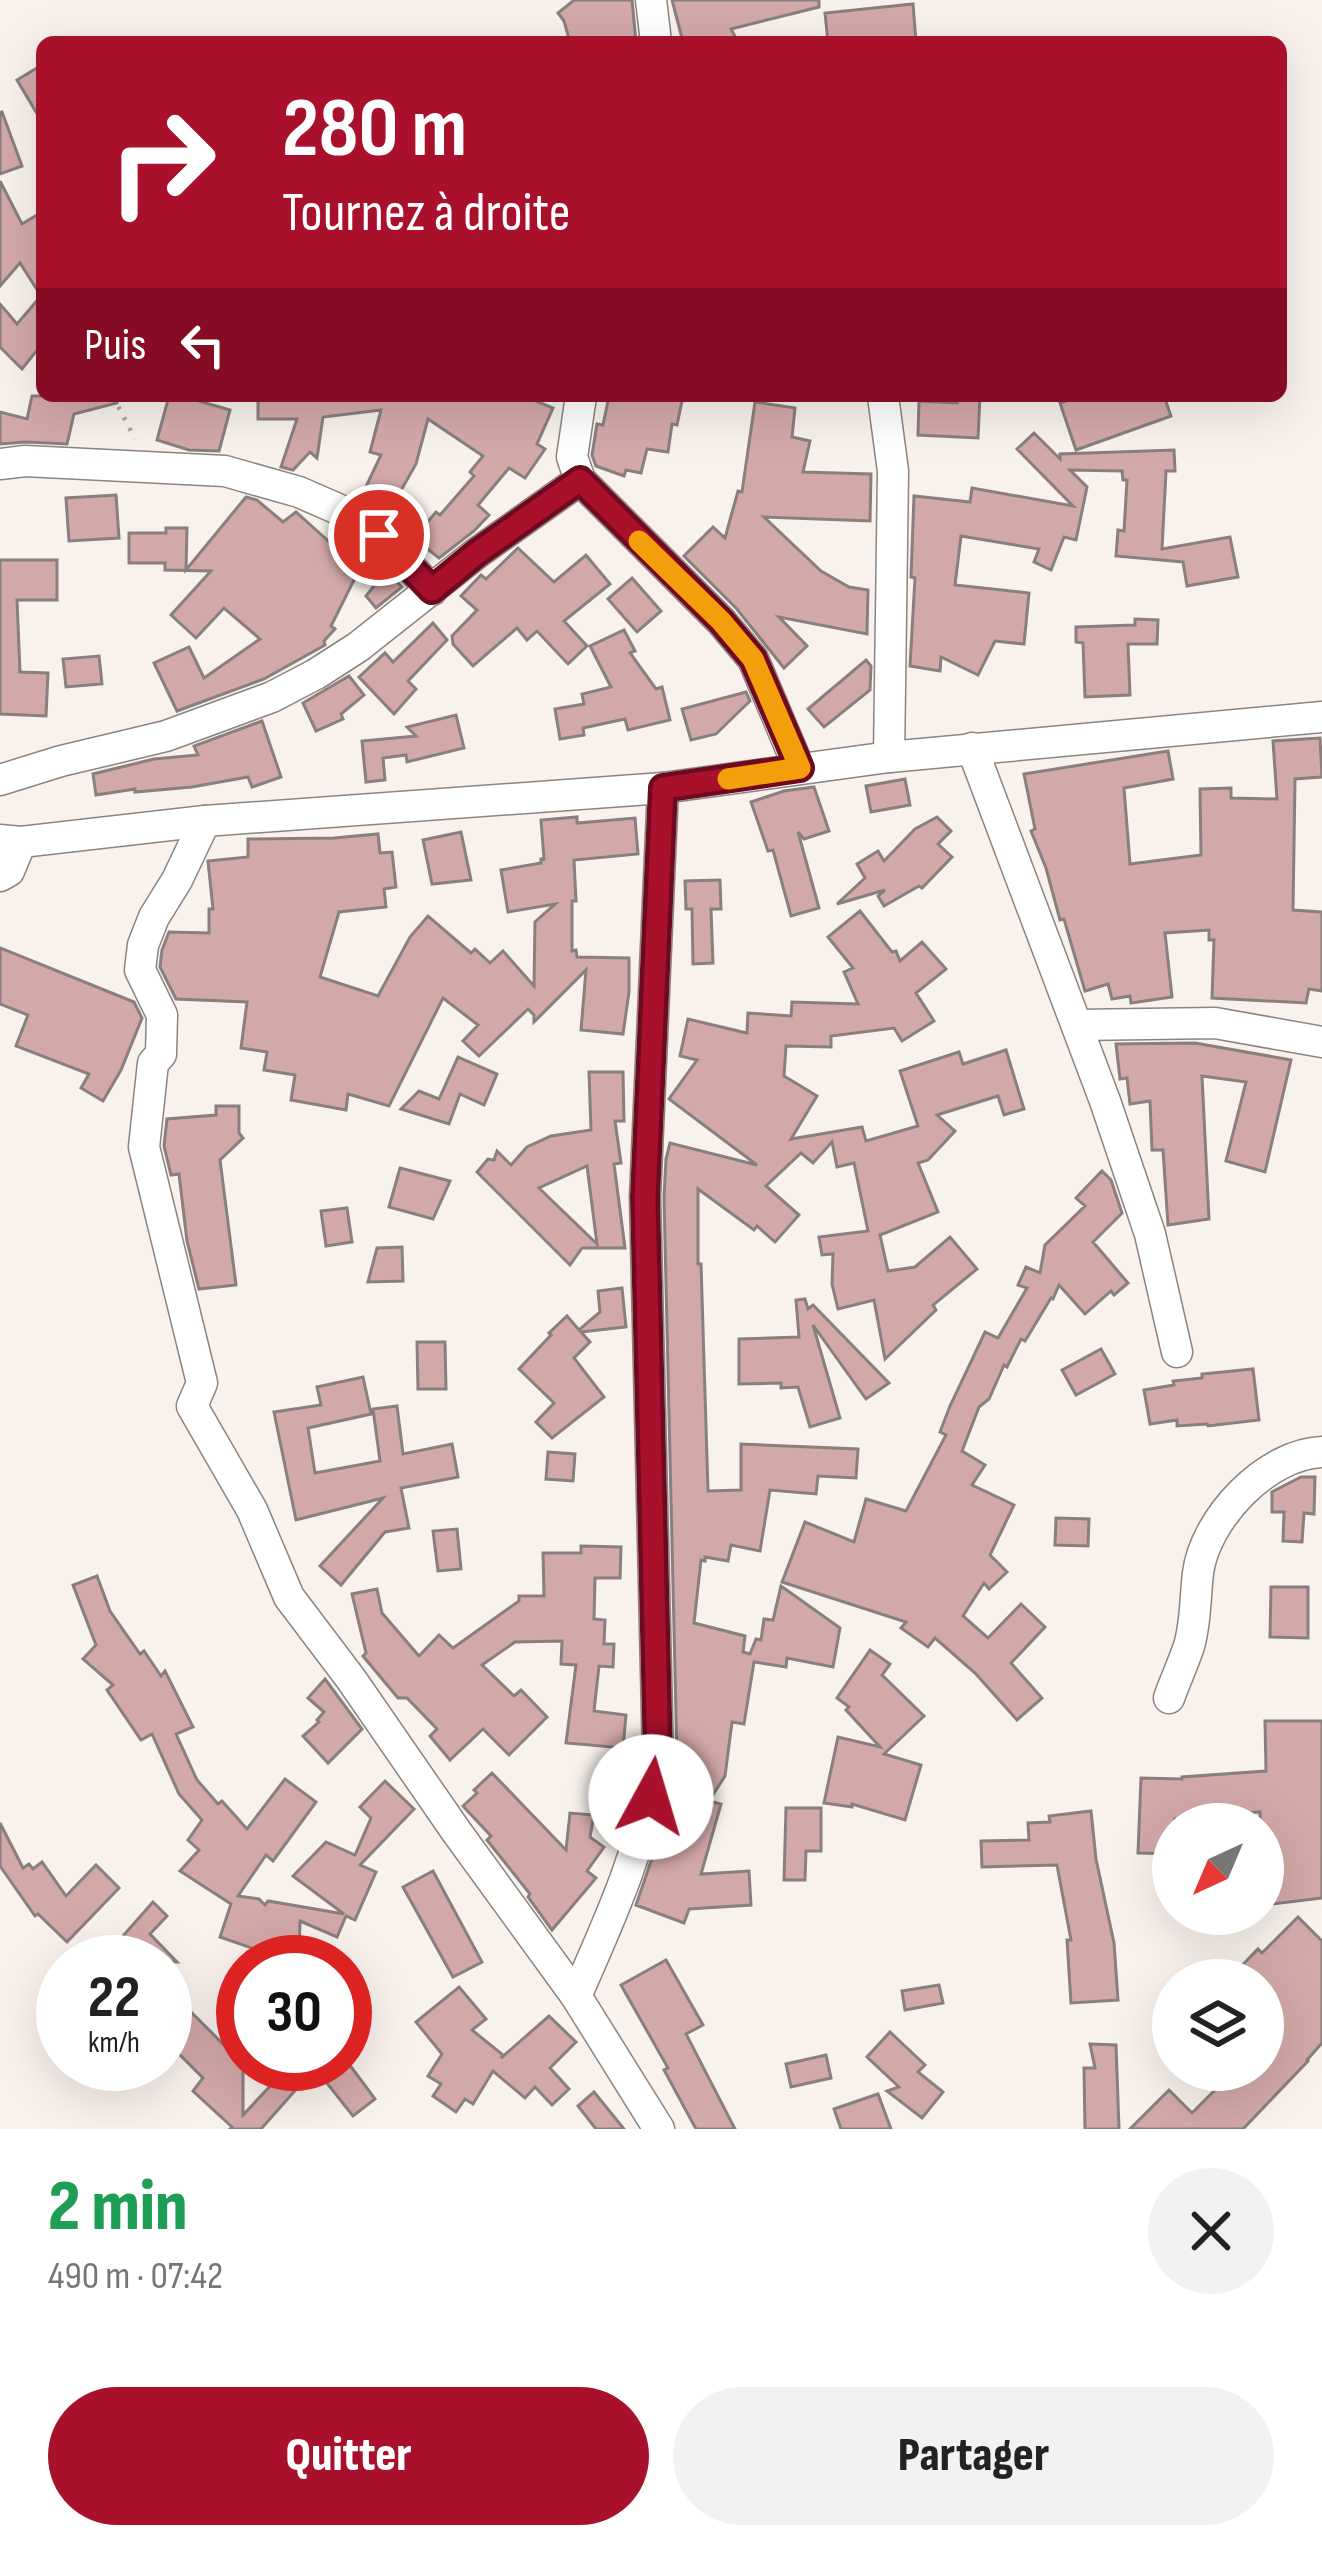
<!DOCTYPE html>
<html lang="fr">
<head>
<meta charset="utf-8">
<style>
  :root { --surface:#fff; --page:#f2f2f2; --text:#222; --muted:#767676; --accent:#a8102c }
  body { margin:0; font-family:"Sofia Sans Condensed",sans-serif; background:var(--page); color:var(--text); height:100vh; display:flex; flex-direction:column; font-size:45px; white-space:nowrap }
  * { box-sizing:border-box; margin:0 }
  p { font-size:39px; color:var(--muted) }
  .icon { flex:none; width:66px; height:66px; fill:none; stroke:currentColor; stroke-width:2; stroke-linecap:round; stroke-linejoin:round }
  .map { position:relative; height:2129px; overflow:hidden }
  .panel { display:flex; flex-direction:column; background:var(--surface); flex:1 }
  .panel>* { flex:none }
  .guide { position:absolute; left:36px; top:36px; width:1251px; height:366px; border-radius:18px; box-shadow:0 12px 48px #0002; background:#a8102c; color:#fff; overflow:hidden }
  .needle { width:78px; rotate:224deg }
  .fabs { position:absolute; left:1152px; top:1803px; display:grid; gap:24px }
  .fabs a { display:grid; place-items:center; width:132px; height:132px; border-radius:50%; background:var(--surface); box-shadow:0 12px 48px #0002; font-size:60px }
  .speed { position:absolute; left:36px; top:1935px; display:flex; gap:24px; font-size:60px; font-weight:700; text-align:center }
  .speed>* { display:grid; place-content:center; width:156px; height:156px; border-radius:50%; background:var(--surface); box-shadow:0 12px 48px #0002; line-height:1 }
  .speed small { font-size:30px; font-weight:400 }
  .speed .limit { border:18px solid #d22; background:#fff; color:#111 }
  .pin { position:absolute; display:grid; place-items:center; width:102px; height:102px; color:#fff; margin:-51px; border:6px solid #fff; border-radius:50%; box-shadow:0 3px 12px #0007 }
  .me { position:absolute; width:132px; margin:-66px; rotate:6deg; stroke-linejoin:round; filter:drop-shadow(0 0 9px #0008) }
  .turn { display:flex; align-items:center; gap:42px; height:252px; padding:0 48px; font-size:54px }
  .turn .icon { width:156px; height:156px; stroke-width:2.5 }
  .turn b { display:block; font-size:84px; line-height:102px }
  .then { display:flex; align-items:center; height:114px; padding:0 48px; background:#0003; gap:24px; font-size:45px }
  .round { display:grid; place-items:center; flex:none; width:126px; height:126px; border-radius:63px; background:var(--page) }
  .headline { display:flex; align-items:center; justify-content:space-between; height:204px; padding:0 48px }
  h1 { font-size:72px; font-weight:800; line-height:90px; color:#1e9e55 }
  .cta { display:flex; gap:24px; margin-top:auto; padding:24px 48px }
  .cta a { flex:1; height:138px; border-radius:72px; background:var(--accent); color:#fff; font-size:48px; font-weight:800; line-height:138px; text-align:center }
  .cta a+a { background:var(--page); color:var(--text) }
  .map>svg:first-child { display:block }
  .building { fill:#d3a9a8; stroke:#887f7f; stroke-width:3; fill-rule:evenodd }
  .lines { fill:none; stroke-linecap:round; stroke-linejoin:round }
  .minor-casing { stroke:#8b8480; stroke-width:33 }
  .path { stroke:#aba6a2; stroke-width:4.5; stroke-dasharray:3 9; stroke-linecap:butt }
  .minor { stroke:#fff; stroke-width:30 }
  .route-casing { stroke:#6d0a1d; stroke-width:30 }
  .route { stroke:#a8102c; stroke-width:21 }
  .slow { stroke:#f59e0b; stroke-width:21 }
</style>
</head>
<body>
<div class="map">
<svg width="1322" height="2129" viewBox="0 0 1322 2129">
  <rect width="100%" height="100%" fill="#f8f1ec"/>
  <g class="building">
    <path d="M574,0H632L636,42H570L564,21L558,13Z"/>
    <path d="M672,0H819V7L731,29L738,42H683Z"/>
    <path d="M913,4L916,42H828L825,13Z"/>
    <path d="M42,65V122L17,80Z"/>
    <path d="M2,112L22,166L0,174V113Z"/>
    <path d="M0,181L22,224L42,212V344L22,369L0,347V304L17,324L41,296L20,263L0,286Z"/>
    <path d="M32,396H116L117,403L74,414L67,444L26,442L0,444V412L27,419Z"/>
    <path d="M169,396H182L230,410L219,451L189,450L157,440Z"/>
    <path d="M258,396H524L553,408L537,444L545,449L525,478L509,468L478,505L489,515L474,531L439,558L414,538L436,512L440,515L474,476L470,472L483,456L428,419L416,464L387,515L362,495L381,455L370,452L381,410L323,417L317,458L310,452L293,470L281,467L297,419H258Z"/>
    <path d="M609,396H683L677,425L672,424L668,452L647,449L641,473L626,470L624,476L596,466L592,455L597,424L603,425Z"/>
    <path d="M957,396H980L978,438L918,435L919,401L957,403Z"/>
    <path d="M1081,396H1164L1171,416L1076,450L1060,403Z"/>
    <path d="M755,402L795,408L792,437L810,441L803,472L871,474L870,521L764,517L821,571L849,587L868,590L867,634L779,617L807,646L784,668L736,608L684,556L713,527L725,538L738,491L742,492Z"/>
    <path d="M1034,433L1060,459V454L1174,450L1175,471H1166L1162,549L1230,537L1238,577L1187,586L1183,562L1116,556L1118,530L1124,531L1127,480H1123L1122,471L1070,470L1087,487L1076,540L1064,537L1051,570L1034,562L1039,549L961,536L955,585L1029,593L1024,644L995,641L978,675L941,657L940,671L910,666L915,578L911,577L914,496L970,502L972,488L1073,506L1017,449Z"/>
    <path d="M116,495L119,538L69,541L66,498Z"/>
    <path d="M246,497L257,500L283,522L296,512L345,556L358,544L368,552L331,626L335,629L324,641L325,645L264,679L177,711L154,663L189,647L204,678L260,639L224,608L196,638L171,615L211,571L165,570V563H129V533H166V528H187L186,570Z"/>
    <path d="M518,548L554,582L586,555L610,584L564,621L587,646L568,664L537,631L527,640L517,628L473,666L453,644L452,636L477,610L461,596L481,575L486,579Z"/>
    <path d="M0,560H57V600H17L20,672L48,673L46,716L0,714Z"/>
    <path d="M386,571L402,587L376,608L366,596Z"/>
    <path d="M632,578L661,611L637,632L608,599Z"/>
    <path d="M1135,619L1158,620L1157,644H1128L1130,695L1085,697L1083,643L1076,642V627L1135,625Z"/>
    <path d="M433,623L447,640L408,681L416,689L394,714L359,677L385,653L393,662Z"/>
    <path d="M624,630L635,651L630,653L656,689L662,687L670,720L628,730L625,719L583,728L584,735L560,739L555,709L584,704L582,694L611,687L590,646Z"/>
    <path d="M99,656L102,684L66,687L63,659Z"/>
    <path d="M866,660L871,666L870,690L824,727L808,709Z"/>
    <path d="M349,676L364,695L341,714L343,719L316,731L303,703Z"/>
    <path d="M746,692L750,701L716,734L691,740L682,709Z"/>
    <path d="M456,715L464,748L407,762L406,755L383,758L385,780L366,782L362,741L416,736L407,727Z"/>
    <path d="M262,721L281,777L252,787L248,777L192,787L135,792V789L96,795L93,774L154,759L198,755L194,746Z"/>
    <path d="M1320,738L1322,777L1295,779L1293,910L1322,912V991L1309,989L1306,1003L1212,998L1214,940H1209V930L1165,933L1172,997L1131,1003L1130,996L1112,999L1108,984L1085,991L1064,919L1060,920L1046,868L1031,831L1035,829L1024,774L1168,751L1173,779L1124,788L1130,864L1201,855L1200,789L1231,788V798L1277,799L1273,741Z"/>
    <path d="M905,779L910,805L871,812L866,786Z"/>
    <path d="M814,787L829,831L804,839L798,832L819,908L791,916L773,850L768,851L751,802L784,791Z"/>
    <path d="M577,817V823L635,818L638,854L574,860L576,901H572V951L576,950L577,957L629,958V992L623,1034L581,1030L586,970L534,1022V1015L528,1009L479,1056L463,1041L478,1025L443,998L389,1106L348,1094L346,1110L291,1100L295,1075L264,1070L267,1052L241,1048L247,1002L176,999L160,967L162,950L169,932L209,933V909H213L208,861L248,857V839L334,838L378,834L380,853L392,852L396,887L384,889L386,907L339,912L320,977L378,996L410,937L428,916L471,953L475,949L490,963L503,951L534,986L535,922L555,904L508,912L501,870L541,863V859H544L541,820Z"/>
    <path d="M937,817L951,831L938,844L952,857L922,888L919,886L884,906L878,896L885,890L837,904L865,878L857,864L878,851L884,861L915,829Z"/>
    <path d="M461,832L471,880L432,884L423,840Z"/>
    <path d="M720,880L721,909H711L713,963L693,964L692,909H686L685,881Z"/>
    <path d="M860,911L892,952L896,951L900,961L922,942L946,969L916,993L934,1021L902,1041L894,1028L831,1036V1047L786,1046L784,1076L817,1096L791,1139L862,1127L866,1141L918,1126L900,1071L959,1052L963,1064L1006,1050L1024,1109L1004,1115L998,1096L937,1115L955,1131L928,1160L918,1163L938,1212L880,1235L888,1271L915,1267L950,1237L977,1269L933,1305L936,1310L885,1359L874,1300L838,1309L832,1284L833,1254L822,1255L819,1237L868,1231L854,1163L837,1167L832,1142L813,1163L801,1153L766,1186L799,1215L775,1242L757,1226L754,1230L698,1189V1264H701L708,1491L741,1490V1444L858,1449L856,1478L818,1476L816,1494L770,1490L760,1551L731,1545L728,1561L705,1557V1561L701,1560L694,1623L745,1636L743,1652L750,1654L756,1639L761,1640L764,1619L773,1620L781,1586L840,1628L833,1667L787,1658L786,1667L754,1662L744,1724L732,1722L725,1776L709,1801L721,1804L701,1874L749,1871L751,1905L689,1909L684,1923L636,1905L663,1826L677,1758L664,1197L666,1159L670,1143L757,1165L669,1099L697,1060L680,1056L688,1019L747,1033L748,1013L791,1016L792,1002L858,1004L844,972L853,968L828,937Z"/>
    <path d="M0,948L134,1002L142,1018L121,1070L103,1101L81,1088L89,1074L16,1046L28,1015L0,1004Z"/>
    <path d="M1195,1043L1291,1060L1265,1172L1226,1161L1246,1082L1202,1076L1209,1219L1168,1225L1163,1150H1152L1150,1101L1130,1104L1127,1078L1120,1079L1116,1044Z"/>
    <path d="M458,1057L497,1074L484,1105L460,1094L449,1124L401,1109L419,1091L439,1099Z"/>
    <path d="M589,1072H623L624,1121H615L621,1163L614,1164L625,1248H582L570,1265L477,1172L488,1159L494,1160L497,1151L511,1165L527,1147L551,1136L591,1130ZM587,1166L597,1244L539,1188Z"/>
    <path d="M216,1106H239V1133L243,1138L220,1160L236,1285L199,1289L187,1241L179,1174L171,1175L164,1146L167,1119L216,1115Z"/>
    <path d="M400,1168L450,1181L433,1219L389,1207Z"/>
    <path d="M1102,1171L1111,1180L1122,1213L1093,1242L1128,1283L1114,1295L1111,1291L1085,1314L1059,1285L1053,1299L1051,1298L1025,1341L1021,1339L1007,1367L1004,1365L989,1399L979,1407L962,1451L985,1465L972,1485L1014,1505L990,1555L1007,1572L989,1589L984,1583L963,1616L988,1638L1021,1604L1045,1627L1011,1663L1042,1698L1017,1720L975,1673L935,1638L928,1647L901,1628L906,1622L782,1582L805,1522L854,1542L866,1499L906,1511L946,1435L940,1432L950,1406L985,1332L998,1338L1027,1288L1018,1285L1026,1267L1040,1273L1045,1245L1085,1206L1076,1198Z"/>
    <path d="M347,1208L352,1242L326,1246L321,1211Z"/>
    <path d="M402,1247L403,1281L368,1282L377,1248Z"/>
    <path d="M622,1288L626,1327L581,1332L590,1342L574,1358L604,1397L552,1438L536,1422L554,1403L519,1369L551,1335L549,1333L567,1316L579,1330L600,1312L598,1291Z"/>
    <path d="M805,1299L808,1309L813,1305L889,1383L866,1399L813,1325L840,1418L810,1427L798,1387L781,1388V1383L739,1384V1339L799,1337L796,1300Z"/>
    <path d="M417,1342H445L446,1389H418Z"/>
    <path d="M1101,1349L1115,1374L1076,1395L1062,1370Z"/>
    <path d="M1253,1369L1259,1420L1208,1426L1207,1424L1177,1426V1420L1150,1424L1144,1390L1174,1385L1173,1381L1202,1378V1374Z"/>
    <path d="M363,1377L371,1414L308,1428L315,1473L380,1461L373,1409L397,1406L403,1454L452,1444L458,1477L401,1488L409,1528L385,1532L341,1585L320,1566L383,1498L296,1520L274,1412L321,1405L317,1387Z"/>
    <path d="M548,1452L575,1454L573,1481L546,1479Z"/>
    <path d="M1301,1477H1315L1314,1514L1304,1513L1302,1542L1283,1541L1284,1512H1272V1492Z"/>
    <path d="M1056,1518L1089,1519L1088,1546L1055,1545Z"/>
    <path d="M457,1529L461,1569L438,1571L433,1531Z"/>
    <path d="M581,1546L621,1547L620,1578H595L594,1619L605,1620L604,1644H614L613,1667L599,1666L594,1711L626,1715L623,1748L566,1743L576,1665L561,1664L562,1641L515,1642L482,1665L514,1696L521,1690L547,1717L509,1755L483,1729L450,1760L430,1736L437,1729L407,1698H398L363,1656L366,1653L352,1594L377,1589L382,1613L419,1656L439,1635L453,1648L519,1601V1596H544L543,1553H581Z"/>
    <path d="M97,1576L110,1611L140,1654L144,1651L161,1676L165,1671L193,1727L176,1734L197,1780L218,1804L222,1801L247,1829L285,1779L316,1802L273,1861L266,1855L238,1896L259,1899L265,1905L268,1901L344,1914L293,1876L326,1842L355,1855L371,1818L360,1807L385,1781L414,1809L360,1865L376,1872L355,1920L346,1916L337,1937L300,1921L299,1955L266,1953L220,1937L231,1904L180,1871L199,1850L188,1840L202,1820L179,1794L152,1734L141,1740L107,1690L113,1685L83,1659L96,1645L73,1585Z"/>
    <path d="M1271,1587H1308V1638L1270,1637Z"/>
    <path d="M870,1650L890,1664L882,1675L924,1716L884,1754L921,1765L905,1820L852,1804V1807L824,1803L838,1737L880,1747L846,1710L849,1707L837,1698Z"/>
    <path d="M325,1679L362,1729L328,1763L303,1736L319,1722L317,1720L324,1712L308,1698Z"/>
    <path d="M1265,1721H1322V1898L1263,1905V1824H1260V1812L1175,1819L1173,1854L1138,1853L1141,1778L1182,1779V1777L1266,1771Z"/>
    <path d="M492,1773L566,1850L570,1813L594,1815L590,1837L604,1847L587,1871L596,1878L552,1930L528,1897L530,1894L487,1840L491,1836L463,1806L477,1793L474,1790Z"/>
    <path d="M786,1808H821V1851H806L805,1880H784Z"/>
    <path d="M1091,1811L1096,1859L1114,1943L1118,2000L1071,2003L1067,1940H1071L1057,1865L982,1867L981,1841L1029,1840L1028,1823L1050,1822L1049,1816Z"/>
    <path d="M0,1823L23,1868L29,1864L33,1869L42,1862L66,1896L96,1865L119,1888L67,1942L38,1914L35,1916L0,1866Z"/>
    <path d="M433,1871L482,1962L453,1977L403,1887Z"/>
    <path d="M153,1902L167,1916L150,1934L177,1962H126L138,1951L122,1937Z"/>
    <path d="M1298,1917L1322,1941V2043L1307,2060L1308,2061L1243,2129H1130L1169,2090L1192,2113L1235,2070H1263V1980H1228L1258,1949L1262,1953Z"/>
    <path d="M666,1960L703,2025L686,2034L735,2129H696L664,2070L668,2068L621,1985Z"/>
    <path d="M939,1985L943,2003L905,2010L902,1991Z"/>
    <path d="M459,1987L486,2019L472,2030L503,2055L501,2058L549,2016L576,2042L550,2068L569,2089L552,2105L535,2087L525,2098L493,2071L473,2104L465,2099L456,2112L433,2096L441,2084L428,2076L442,2054L416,2022Z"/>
    <path d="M189,2010L227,2048L243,2060V2115L291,2064H349L375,2099L353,2116L315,2068L261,2129H230L232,2127L193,2091L203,2078L165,2040V2034Z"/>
    <path d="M890,2032L925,2065L918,2072L943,2092L922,2118L887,2091L899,2087L867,2057Z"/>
    <path d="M1090,2044L1116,2045L1119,2129H1085L1084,2068H1095Z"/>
    <path d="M826,2055L831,2078L791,2087L786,2064Z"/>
    <path d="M594,2092L624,2129H596L578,2106Z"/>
    <path d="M878,2094L891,2129H841L834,2109Z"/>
  </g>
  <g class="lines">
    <defs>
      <g id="minor">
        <path d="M651,0L656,42"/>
        <path d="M581,396L572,457L580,480L721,621L753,659L799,768"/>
        <path d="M883,396L893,471L889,757"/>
        <path d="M0,464L25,461L225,471L299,492L347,513L379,535L432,590"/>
        <path d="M972,748L1105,1101L1150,1234L1177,1352"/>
        <path d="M0,780L61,761L166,736L272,697L316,674L358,647L477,553L580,480"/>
        <path d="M205,821L177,880L154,917L143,945L140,970L162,1015L161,1054L153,1063L144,1147L202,1383L192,1406L252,1510L289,1597L351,1679L456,1831L576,1996L659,2129"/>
        <path d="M0,840L21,842L205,821L663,788L889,757L1322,717"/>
        <path d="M0,876L9,871L21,842"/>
        <path d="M1077,1025L1215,1023L1322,1042"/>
        <path d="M1169,1698C1175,1681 1183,1664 1189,1646C1196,1622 1195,1598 1198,1573C1205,1519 1266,1454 1322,1452"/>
        <path d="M576,1996C612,1915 643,1846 658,1758L645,1197L663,788"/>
      </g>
    </defs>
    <use href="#minor" class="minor-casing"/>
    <path class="path" d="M113,396L135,439"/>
    <use href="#minor" class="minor"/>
  </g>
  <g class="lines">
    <defs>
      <path id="route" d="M379,535L432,590L477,553L580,480L721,621L753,659L800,768L663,788L645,1197L658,1758L651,1797"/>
    </defs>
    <use href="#route" class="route-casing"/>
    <use href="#route" class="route"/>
    <path class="slow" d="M639,541L721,621L753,659L800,768L728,779"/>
  </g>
</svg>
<div class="fabs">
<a><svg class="needle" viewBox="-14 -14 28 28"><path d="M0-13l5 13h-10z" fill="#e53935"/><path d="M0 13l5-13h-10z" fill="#767676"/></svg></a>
<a><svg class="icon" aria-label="layers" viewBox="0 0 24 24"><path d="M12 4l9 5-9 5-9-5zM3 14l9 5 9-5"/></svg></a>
</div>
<div class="speed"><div>22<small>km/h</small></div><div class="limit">30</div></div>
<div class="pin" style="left:379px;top:535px;background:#d93025"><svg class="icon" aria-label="arrive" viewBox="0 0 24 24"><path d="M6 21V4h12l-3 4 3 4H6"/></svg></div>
<svg class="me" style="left:651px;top:1797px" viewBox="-20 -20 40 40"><circle r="19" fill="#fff"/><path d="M0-13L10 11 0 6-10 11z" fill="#a8102c"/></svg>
<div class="guide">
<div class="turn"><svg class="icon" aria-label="right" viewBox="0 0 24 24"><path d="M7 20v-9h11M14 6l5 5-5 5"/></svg><div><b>280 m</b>Tournez à droite</div></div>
<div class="then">Puis<svg class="icon" aria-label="left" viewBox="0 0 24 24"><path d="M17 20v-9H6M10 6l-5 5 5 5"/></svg></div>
</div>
</div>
<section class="panel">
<div class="headline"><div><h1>2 min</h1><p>490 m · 07:42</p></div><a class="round"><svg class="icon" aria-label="close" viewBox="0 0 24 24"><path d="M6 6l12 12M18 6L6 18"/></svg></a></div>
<div class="cta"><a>Quitter</a><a>Partager</a></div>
</section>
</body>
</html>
